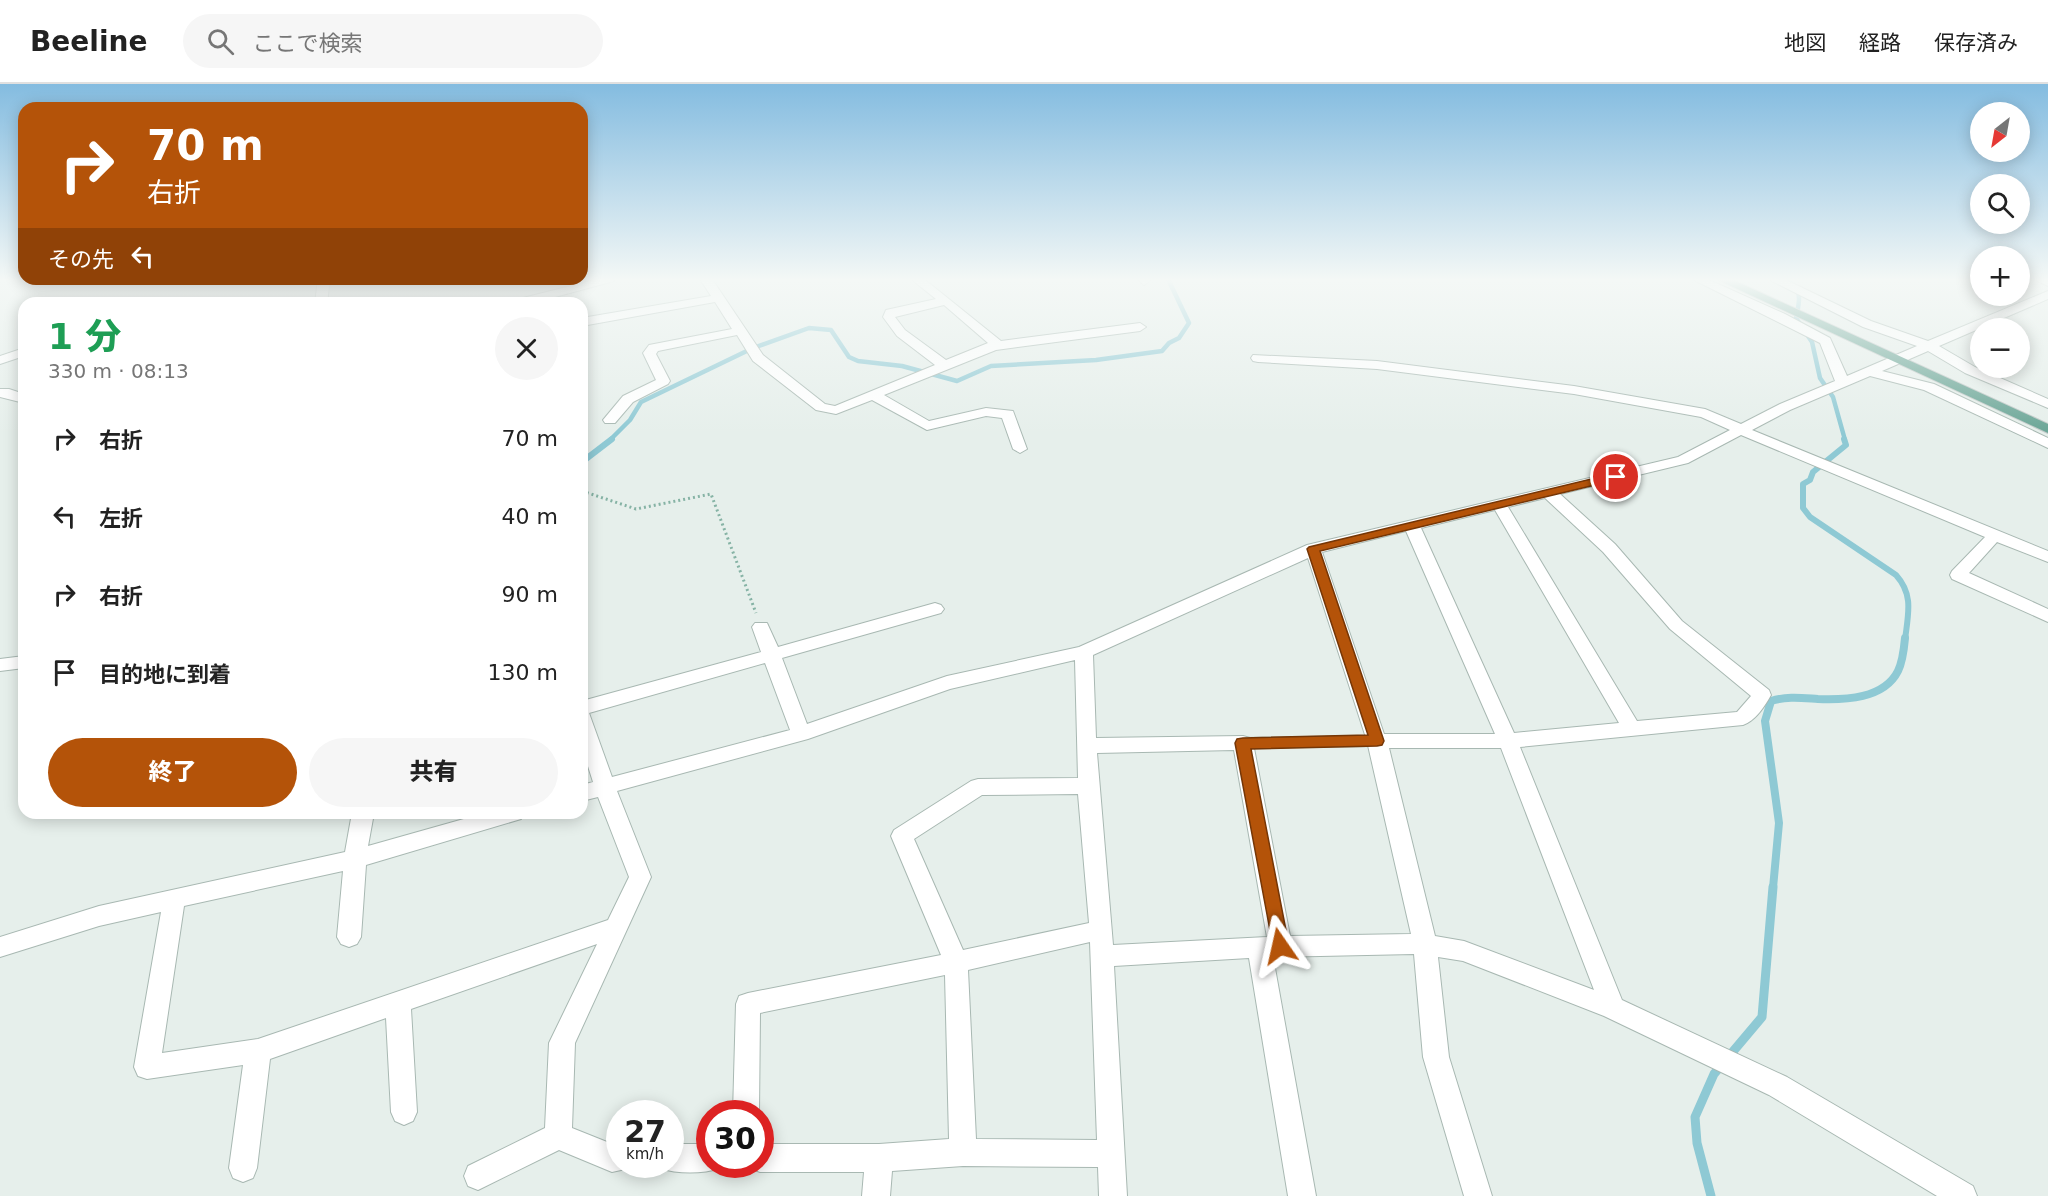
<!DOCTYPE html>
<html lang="ja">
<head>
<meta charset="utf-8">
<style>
  :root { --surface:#fff; --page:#f6f6f6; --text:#222; --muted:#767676; --line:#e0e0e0; --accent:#b45309 }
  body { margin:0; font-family:"DejaVu Sans","Noto Sans JP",sans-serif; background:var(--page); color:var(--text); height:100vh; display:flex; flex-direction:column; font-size:22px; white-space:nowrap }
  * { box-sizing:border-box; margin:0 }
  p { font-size:20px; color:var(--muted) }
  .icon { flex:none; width:33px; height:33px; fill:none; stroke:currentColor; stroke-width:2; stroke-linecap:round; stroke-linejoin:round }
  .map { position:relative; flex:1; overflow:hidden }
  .side { position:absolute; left:18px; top:213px; width:570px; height:522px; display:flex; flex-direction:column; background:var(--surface); border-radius:18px; box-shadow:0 3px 15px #0003 }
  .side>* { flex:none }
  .banner { position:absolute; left:18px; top:18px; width:570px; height:183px; border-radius:18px; box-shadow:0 3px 15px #0003; background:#b45309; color:#fff; overflow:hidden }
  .needle { width:39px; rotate:211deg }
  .fabs { position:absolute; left:1970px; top:18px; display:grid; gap:12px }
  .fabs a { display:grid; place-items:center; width:60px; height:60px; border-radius:50%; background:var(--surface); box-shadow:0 3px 15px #0003; font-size:30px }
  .speed { position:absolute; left:606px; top:1016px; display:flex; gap:12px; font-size:30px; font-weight:700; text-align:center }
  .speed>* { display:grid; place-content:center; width:78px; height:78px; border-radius:50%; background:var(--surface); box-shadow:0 3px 15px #0003; line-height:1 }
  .speed small { font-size:15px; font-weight:400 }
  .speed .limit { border:9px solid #d22; background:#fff; color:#111 }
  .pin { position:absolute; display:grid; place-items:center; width:51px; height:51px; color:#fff; margin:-26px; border:3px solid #fff; border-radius:50%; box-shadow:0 2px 6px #0007 }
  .me { position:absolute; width:66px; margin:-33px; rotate:349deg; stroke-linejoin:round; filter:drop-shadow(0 0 4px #0008) }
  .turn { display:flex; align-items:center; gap:21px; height:126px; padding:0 30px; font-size:27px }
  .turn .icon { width:78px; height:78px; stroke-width:2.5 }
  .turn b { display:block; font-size:42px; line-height:51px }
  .then { display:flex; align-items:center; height:57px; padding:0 30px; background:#0003; gap:12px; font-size:22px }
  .round { display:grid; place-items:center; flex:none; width:63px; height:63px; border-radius:32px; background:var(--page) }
  .overview { display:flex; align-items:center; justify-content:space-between; height:102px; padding:0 30px }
  h1 { font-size:36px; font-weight:800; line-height:45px; color:#1e9e55 }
  .primary-button { display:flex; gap:12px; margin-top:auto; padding:12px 30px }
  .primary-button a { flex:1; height:69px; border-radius:36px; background:var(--accent); color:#fff; font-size:24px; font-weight:800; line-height:69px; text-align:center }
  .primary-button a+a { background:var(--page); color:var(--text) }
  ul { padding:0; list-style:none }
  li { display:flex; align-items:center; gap:18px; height:78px; padding:0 30px }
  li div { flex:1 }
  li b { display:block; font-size:22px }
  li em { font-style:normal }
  header { display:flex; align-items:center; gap:36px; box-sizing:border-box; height:84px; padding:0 30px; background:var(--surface); border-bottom:2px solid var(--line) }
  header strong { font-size:28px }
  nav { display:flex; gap:33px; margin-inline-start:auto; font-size:21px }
  .search { width:420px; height:54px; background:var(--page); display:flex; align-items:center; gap:15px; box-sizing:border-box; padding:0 21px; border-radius:33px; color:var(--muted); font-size:22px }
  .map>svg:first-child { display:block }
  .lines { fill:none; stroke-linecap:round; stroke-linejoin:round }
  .stream-far3 { stroke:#8ec9d4; stroke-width:4.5 }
  .stream-far2 { stroke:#8ec9d4; stroke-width:6 }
  .stream-far1 { stroke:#8ec9d4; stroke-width:8 }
  .stream { stroke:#8ec9d4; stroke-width:9 }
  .service-casing { stroke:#a8b8b2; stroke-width:12 }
  .minor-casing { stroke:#a8b8b2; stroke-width:2 }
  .primary-casing { stroke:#c2cac8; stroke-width:2 }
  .path { stroke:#86b3a5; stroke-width:3; stroke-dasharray:2 3; stroke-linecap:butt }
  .service { stroke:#fff; stroke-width:10 }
  .minor { fill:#fff; fill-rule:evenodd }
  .primary { fill:#6aa596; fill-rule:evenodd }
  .route { fill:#b45309; stroke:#753606; stroke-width:1.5 }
</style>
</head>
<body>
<header>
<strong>Beeline</strong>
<div class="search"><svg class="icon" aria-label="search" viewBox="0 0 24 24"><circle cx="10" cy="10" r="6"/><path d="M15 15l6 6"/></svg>ここで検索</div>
<nav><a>地図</a><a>経路</a><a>保存済み</a></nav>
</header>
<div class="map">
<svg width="2048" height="1112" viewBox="0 0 2048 1112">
  <rect width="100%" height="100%" fill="#e6efeb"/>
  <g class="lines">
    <g class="stream-far3">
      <path d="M1786,195C1803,207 1800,216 1796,234L1812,258L1820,294L1833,313L1845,356"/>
      <path d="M610,356L630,336L641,318L753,264L809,244L831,246L849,273L858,277L902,282L957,297L991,282L1096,276L1162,267L1169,259L1179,254L1189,239L1168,195"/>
    </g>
    <g class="stream-far2">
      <path d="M1844,355L1846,361L1813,388L1810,396L1803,400V424L1810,433L1896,491C1914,511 1908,530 1905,556"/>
      <path d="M582,378L612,355"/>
    </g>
    <path class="stream-far1" d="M1773,804L1779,739L1765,637L1771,617C1787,612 1802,614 1818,615C1845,616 1884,615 1898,587C1903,577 1904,565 1905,554"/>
    <path class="stream" d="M1711,1112L1697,1059L1695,1033L1714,990L1762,933L1773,803"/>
    <defs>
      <path id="service" d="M1243,659L1377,657"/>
      <g id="minor">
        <path d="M318,195H330L327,219H315Z"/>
        <path d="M598,195H616L614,197L533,219H513L515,216Z"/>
        <path d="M700,195H712L763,271L825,320L835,322L935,281L897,252L883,233L886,226L936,215L911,195H924L1001,257L1140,239L1146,243L1140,247L996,266L884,311L929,337L986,324L1013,327L1027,365L1020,369L1013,365L1002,334L986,332L927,346L872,316L836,330L816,326L753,277L737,251L658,267L656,270L670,297L668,300L633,318L615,339H605L603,336L623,312L656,296L643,269L649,261L732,245L715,218L582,242V234L711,212ZM944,221L988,259L946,276L905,246L895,233Z"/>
        <path d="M1137,195H1149L1150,197L1144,201Z"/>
        <path d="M1692,195H1707L1785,230L1830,254L1847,292L1917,262L1863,243L1772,197L1770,195H1784L1871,237L1928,257L2048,207V215L1939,262L1975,283L2048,315V324L1965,289L1928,267L1882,287L1934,300L2048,354V364L1924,306L1870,292L1790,326L1752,346L2048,467V478L1997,458L1969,489L2048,525V538L1952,495L1950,491L1952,487L1985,453L1741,351L1688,379L1560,410L1615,460L1682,537L1769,606L1771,611C1765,622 1755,637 1743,641L1520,663L1622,916L1787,993L1973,1102L1977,1112H1937L1769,1011L1604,932L1463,877L1438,873L1449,973L1492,1112H1464L1423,973L1414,870L1273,873L1316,1112H1288L1249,874L1114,882L1127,1112H1099L1098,1083L963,1082L892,1087L890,1112H862L864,1088H760L750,1084L749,1080H760V1060H879L949,1055L945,891L760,929L759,1029H733L736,920L739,912L748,909L941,871L891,752L894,746L971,697L978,695L1078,694L1075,576L950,605L808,655L617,707L651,793L575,959L572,1044L612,1060H620V1080H631L630,1084L612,1088L559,1066L478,1106L468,1102L464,1092L468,1082L545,1044L549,959L597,860L411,925L417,1028L413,1037L404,1041L395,1037L391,1028L386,934L270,975L257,1084L253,1094L243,1098L233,1094L229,1084L243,981L147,995L138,992L134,983L161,828L99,842L0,873V853L99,822L345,768L352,729H374L368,762L485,729H525L521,735L366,781L361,853L357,860L349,863L341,860L337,853L343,787L184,822L162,969L258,955L608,836L629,793L598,713L582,717V701L593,698L582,663V617L761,568L752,543L755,539H767L778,563L935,519L941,521L944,525L941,529L782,574L807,640L947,592L1079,563L1307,461L1678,373L1730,346L1701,333L1574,310L1377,285L1258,278L1253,277L1251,274L1253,271L1377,277L1574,302L1705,325L1741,340L1780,320L1835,297L1820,259ZM1545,414L1603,468L1670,545L1751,612L1737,628L1637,637L1508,423ZM1495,426L1619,639L1514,649L1421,444ZM1406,447L1495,650H1384L1322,468ZM1308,474L1367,657L1411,850L1290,852L1253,659L1250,654L1243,652L1096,654L1093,571ZM765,579L790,646L612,693L589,629ZM1389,664H1501L1594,906L1464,857L1435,852ZM1234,666L1267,853L1113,861L1097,669ZM1078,710L1089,839L963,866L914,755L982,711ZM1090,858L1097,1056L976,1055L968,886Z"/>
        <path d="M2034,195H2048V202Z"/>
        <path d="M24,264V272L0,280V272Z"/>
        <path d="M0,305H9L24,310V319L0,313Z"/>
        <path d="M24,572V584L0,587V575Z"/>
        <path d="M670,1060H710V1080H721L720,1084C703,1090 677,1090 660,1084L659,1080H670Z"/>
      </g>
      <path id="primary" d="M1716,195H1731L2048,340V349Z"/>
    </defs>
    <use href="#service" class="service-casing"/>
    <use href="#minor" class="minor-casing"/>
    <use href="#primary" class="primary-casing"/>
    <path class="path" d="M582,407L636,425L711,410L756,529"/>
    <use href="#service" class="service"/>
    <use href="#minor" class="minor"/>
    <use href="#primary" class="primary"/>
  </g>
  <linearGradient id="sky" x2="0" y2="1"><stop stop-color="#84bce0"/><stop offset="0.56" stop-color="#f4f8f6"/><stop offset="1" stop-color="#f4f8f6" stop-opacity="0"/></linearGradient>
  <rect width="2048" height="350" fill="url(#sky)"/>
  <path class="route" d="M1616,389L1622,393L1620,395L1320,467L1384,657L1382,661L1377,662L1251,665L1289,862L1287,868L1280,870L1274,868L1235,659L1237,655L1243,654L1368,651L1307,465L1309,463Z"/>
</svg>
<div class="fabs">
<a><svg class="needle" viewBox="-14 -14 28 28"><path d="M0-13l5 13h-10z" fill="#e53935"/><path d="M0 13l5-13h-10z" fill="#767676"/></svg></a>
<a><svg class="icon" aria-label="search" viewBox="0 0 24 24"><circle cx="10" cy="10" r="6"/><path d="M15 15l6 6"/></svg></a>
<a>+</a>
<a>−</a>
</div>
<div class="speed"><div>27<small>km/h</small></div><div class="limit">30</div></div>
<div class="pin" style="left:1616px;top:393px;background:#d93025"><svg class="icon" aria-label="arrive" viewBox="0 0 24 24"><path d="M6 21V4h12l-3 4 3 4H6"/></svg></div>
<svg class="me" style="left:1280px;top:862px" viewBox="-20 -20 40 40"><path d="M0-17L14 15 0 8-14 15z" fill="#b45309" stroke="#fff" stroke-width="4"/></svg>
<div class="banner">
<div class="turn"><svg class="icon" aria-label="right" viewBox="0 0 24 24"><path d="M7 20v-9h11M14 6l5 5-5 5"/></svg><div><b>70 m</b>右折</div></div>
<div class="then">その先<svg class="icon" aria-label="left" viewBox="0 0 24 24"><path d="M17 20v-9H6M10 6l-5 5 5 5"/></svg></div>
</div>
<section class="side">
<div class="overview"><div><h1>1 分</h1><p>330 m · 08:13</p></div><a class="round"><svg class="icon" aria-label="close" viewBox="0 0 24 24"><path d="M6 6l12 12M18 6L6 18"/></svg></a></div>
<ul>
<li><svg class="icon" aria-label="right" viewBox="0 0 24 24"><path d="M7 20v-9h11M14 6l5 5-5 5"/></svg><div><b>右折</b></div><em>70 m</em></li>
<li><svg class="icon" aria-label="left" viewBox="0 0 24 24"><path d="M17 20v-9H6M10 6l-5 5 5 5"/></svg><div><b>左折</b></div><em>40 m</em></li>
<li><svg class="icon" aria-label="right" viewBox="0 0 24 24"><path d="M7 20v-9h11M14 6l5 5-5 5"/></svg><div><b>右折</b></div><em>90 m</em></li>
<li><svg class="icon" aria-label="arrive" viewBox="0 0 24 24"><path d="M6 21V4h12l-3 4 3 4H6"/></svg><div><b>目的地に到着</b></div><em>130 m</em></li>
</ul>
<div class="primary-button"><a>終了</a><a>共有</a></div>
</section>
</div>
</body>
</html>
